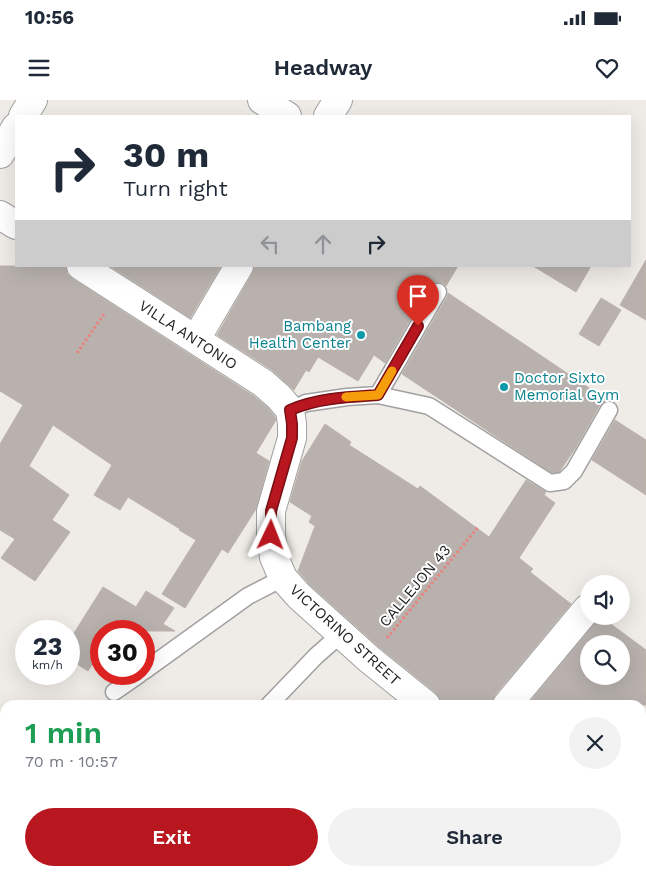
<!DOCTYPE html>
<html lang="en">
<head>
<meta charset="utf-8">
<style>
  :root { --surface:#fff; --page:#f2f2f3; --text:#1f2937; --muted:#747a83; --accent:#b8171f }
  body { margin:0; font-family:"Work Sans",sans-serif; background:var(--page); color:var(--text); height:100vh; display:flex; flex-direction:column; font-size:19px; white-space:nowrap }
  * { box-sizing:border-box; margin:0 }
  p { font-size:16px; color:var(--muted) }
  .icon { flex:none; width:28px; height:28px; fill:none; stroke:currentColor; stroke-width:2; stroke-linecap:round; stroke-linejoin:round }
  .map { position:relative; flex:1; overflow:hidden }
  .details { position:absolute; left:0px; top:600px; width:646px; height:176px; display:flex; flex-direction:column; background:var(--surface); border-radius:15px 15px 0 0; box-shadow:0 5px 20px #0002 }
  .details>* { flex:none }
  .banner { position:absolute; left:15px; top:15px; width:616px; height:152px; border-radius:0px; box-shadow:0 5px 20px #0002; background:#fff; color:var(--text); overflow:hidden }
  .tools { position:absolute; left:580px; top:475px; display:grid; gap:10px }
  .tools a { display:grid; place-items:center; width:50px; height:50px; border-radius:50%; background:var(--surface); box-shadow:0 5px 20px #0002; font-size:25px }
  .speed { position:absolute; left:15px; top:520px; display:flex; gap:10px; font-size:25px; font-weight:700; text-align:center }
  .speed>* { display:grid; place-content:center; width:65px; height:65px; border-radius:50%; background:var(--surface); box-shadow:0 5px 20px #0002; line-height:1 }
  .speed small { font-size:12px; font-weight:400 }
  .speed .limit { border:8px solid #d22; background:#fff; color:#111 }
  .pin { position:absolute; display:grid; place-items:center; width:42px; height:42px; color:#fff; margin:-51px -21px; border-radius:50% 50% 50% 0; rotate:-45deg; box-shadow:0 0 5px #0007 }
  .pin .icon { rotate:45deg }
  .me { position:absolute; width:55px; margin:-28px; rotate:2deg; stroke-linejoin:round; filter:drop-shadow(0 0 4px #0008) }
  .turn { display:flex; align-items:center; gap:18px; height:105px; padding:0 25px; font-size:22px }
  .turn .icon { width:65px; height:65px; stroke-width:2.5 }
  .turn b { display:block; font-size:35px; line-height:42px }
  .lanes { display:flex; align-items:center; height:48px; padding:0 25px; background:#0003; justify-content:center; gap:25px; direction:ltr }
  .lanes .off { opacity:.35 }
  .round { display:grid; place-items:center; flex:none; width:52px; height:52px; border-radius:26px; background:var(--page) }
  .summary { display:flex; align-items:center; justify-content:space-between; height:85px; padding:0 25px }
  h1 { font-size:30px; font-weight:600; line-height:38px; color:#1e9e55 }
  .cta { display:flex; gap:10px; margin-top:auto; padding:10px 25px }
  .cta a { flex:1; height:58px; border-radius:30px; background:var(--accent); color:#fff; font-size:20px; font-weight:600; line-height:58px; text-align:center }
  .cta a+a { background:var(--page); color:var(--text) }
  .status { display:flex; justify-content:space-between; align-items:center; height:35px; padding:0 25px; background:var(--surface); direction:ltr }
  .status svg { height:14px; fill:currentColor }
  header { display:flex; justify-content:space-between; align-items:center; height:65px; padding:0 25px; background:var(--surface); font-size:22px; font-weight:600 }
  .map>svg:first-child { display:block }
  .building { fill:#b8b1ad; stroke:#bfb3ab; fill-rule:evenodd }
  .lines { fill:none; stroke-linecap:round; stroke-linejoin:round }
  .lane-casing { stroke:#a1a1a1; stroke-width:19 }
  .street-casing { stroke:#a1a1a1; stroke-width:30 }
  .path { stroke:#ea837d; stroke-width:3; stroke-dasharray:2.5 2.5; stroke-linecap:butt }
  .lane { stroke:#fff; stroke-width:16 }
  .street { stroke:#fff; stroke-width:28 }
  .route-casing { stroke:#780f14; stroke-width:12 }
  .route { stroke:#b8171f; stroke-width:9 }
  .slow { stroke:#f59e0b; stroke-width:9 }
  .culture-dot { fill:#0f9aa8; stroke:#fff; stroke-width:2 }
  .labels { text-anchor:middle; stroke-width:4; stroke-linejoin:round; paint-order:stroke }
  .culture-label { font-size:15px; fill:#0d838f; stroke:#fff; text-anchor:end }
  .street-label { font-size:15px; fill:#202020; stroke:#fff }
</style>
</head>
<body>
<div class="status"><b>10:56</b><svg viewBox="0 0 49 12"><path d="M0 12V9h3v3zM5 12V6h3v6zM10 12V3h3v9zM15 12V0h3v12zM26 1h20v11H26zM47 4h2v5h-2z"/></svg></div>
<header><svg class="icon" aria-label="menu" viewBox="0 0 24 24"><path d="M4 6h16M4 12h16M4 18h16"/></svg>Headway<svg class="icon" aria-label="heart" viewBox="0 0 24 24"><path d="M12 20l-8-8c-3-5 5-10 8-4 3-6 11-1 8 4z"/></svg></header>
<div class="map">
<svg width="646" height="776" viewBox="0 0 646 776">
  <rect width="100%" height="100%" fill="#efece7"/>
  <g class="building">
    <path d="M646,160V220L620,205Z"/>
    <path d="M0,166H64L66,168L67,174L73,179L254,296L268,308L275,317L276,320L256,353L269,361L256,409L228,453L222,449L185,508L162,494L196,440L179,430L180,429L128,397L120,410L94,395L112,365L53,325L29,366L69,395L52,420L70,432L35,481L1,458L15,439L0,430V344L23,305L0,291Z"/>
    <path d="M110,166H221L190,218Z"/>
    <path d="M255,166H458L446,186L443,183L438,182L433,184L429,187L385,263L374,255L358,281L318,257L309,272L306,270L294,290L272,270L217,235L252,174Z"/>
    <path d="M533,166H591L576,192Z"/>
    <path d="M448,193L607,300L604,302L600,305L575,349L559,372L552,373L503,341L402,274L447,197Z"/>
    <path d="M601,198L621,210L599,246L579,234Z"/>
    <path d="M615,320L646,340V395L592,360Z"/>
    <path d="M325,324L351,342L349,345L418,389L420,386L489,437L526,380L546,392L544,395L555,403L519,458L533,469L530,472L571,504L495,595L492,602V605H448L440,599L436,593L379,547L310,485L298,471L315,426L309,422L312,416L290,402L302,361Z"/>
    <path d="M103,487L136,507L146,491L174,508L163,524L175,531H101V550L88,571L69,559V541Z"/>
    <path d="M600,516L646,550V605H527ZM589,544H621V576H589Z"/>
  </g>
  <g class="lines">
    <defs>
      <g id="lane">
        <path d="M378,295L438,192"/>
        <path d="M290,310L306,303L347,297L378,295L429,306L550,383L564,381L574,371L609,310"/>
        <path d="M144,571L248,496L283,478"/>
        <path d="M114,592L140,574"/>
        <path d="M269,605L316,556L341,534"/>
      </g>
      <g id="street">
        <path d="M262,0L287,16"/>
        <path d="M23,16L33,0"/>
        <path d="M328,16L338,0"/>
        <path d="M0,54L16,27"/>
        <path d="M0,115L16,125"/>
        <path d="M81,166L263,283L279,297L290,310L292,324V338L271,411V435L274,457L283,478L299,496L369,559L426,605"/>
        <path d="M196,239L239,166"/>
        <path d="M507,605L587,509"/>
        <path d="M633,771L639,776"/>
      </g>
    </defs>
    <use href="#lane" class="lane-casing"/>
    <use href="#street" class="street-casing"/>
    <g class="path">
      <path d="M77,253L104,214"/>
      <path d="M387,538L478,427"/>
    </g>
    <use href="#lane" class="lane"/>
    <use href="#street" class="street"/>
  </g>
  <g class="lines">
    <defs>
      <path id="route" d="M271,435V411L292,338V324L290,310C318,298 348,297 378,295L418,226"/>
    </defs>
    <use href="#route" class="route-casing"/>
    <use href="#route" class="route"/>
    <path class="slow" d="M346,297L378,295L392,271"/>
  </g>
  <g class="culture-dot">
    <circle cx="361" cy="235" r="5"/>
    <circle cx="504" cy="287" r="5"/>
  </g>
  <g class="labels">
    <g class="culture-label">
      <text x="351" y="231">Bambang<tspan x="351" dy="17">Health Center</tspan></text>
      <text x="514" y="283" text-anchor="start">Doctor Sixto<tspan x="514" dy="17">Memorial Gym</tspan></text>
    </g>
    <g class="street-label">
      <text transform="translate(188 235) rotate(33)" y="5">VILLA ANTONIO</text>
      <text transform="translate(415 486) rotate(-50)" y="5">CALLEJON 43</text>
      <text transform="translate(345 535) rotate(42)" y="5">VICTORINO STREET</text>
    </g>
  </g>
</svg>
<div class="tools">
<a><svg class="icon" aria-label="sound" viewBox="0 0 24 24"><path d="M4 9h4l5-4v14l-5-4H4zM17 9q2 3 0 6"/></svg></a>
<a><svg class="icon" aria-label="search" viewBox="0 0 24 24"><circle cx="10" cy="10" r="6"/><path d="M15 15l6 6"/></svg></a>
</div>
<div class="speed"><div>23<small>km/h</small></div><div class="limit">30</div></div>
<div class="pin" style="left:418px;top:226px;background:#d93025"><svg class="icon" aria-label="arrive" viewBox="0 0 24 24"><path d="M6 21V4h12l-3 4 3 4H6"/></svg></div>
<svg class="me" style="left:271px;top:435px" viewBox="-20 -20 40 40"><path d="M0-17L14 15 0 8-14 15z" fill="#b8171f" stroke="#fff" stroke-width="4"/></svg>
<div class="banner">
<div class="turn"><svg class="icon" aria-label="right" viewBox="0 0 24 24"><path d="M7 20v-9h11M14 6l5 5-5 5"/></svg><div><b>30 m</b>Turn right</div></div>
<div class="lanes"><svg class="icon off" aria-label="left" viewBox="0 0 24 24"><path d="M17 20v-9H6M10 6l-5 5 5 5"/></svg><svg class="icon off" aria-label="ahead" viewBox="0 0 24 24"><path d="M12 20V5M6 11l6-6 6 6"/></svg><svg class="icon" aria-label="right" viewBox="0 0 24 24"><path d="M7 20v-9h11M14 6l5 5-5 5"/></svg></div>
</div>
<section class="details">
<div class="summary"><div><h1>1 min</h1><p>70 m · 10:57</p></div><a class="round"><svg class="icon" aria-label="close" viewBox="0 0 24 24"><path d="M6 6l12 12M18 6L6 18"/></svg></a></div>
<div class="cta"><a>Exit</a><a>Share</a></div>
</section>
</div>
</body>
</html>
